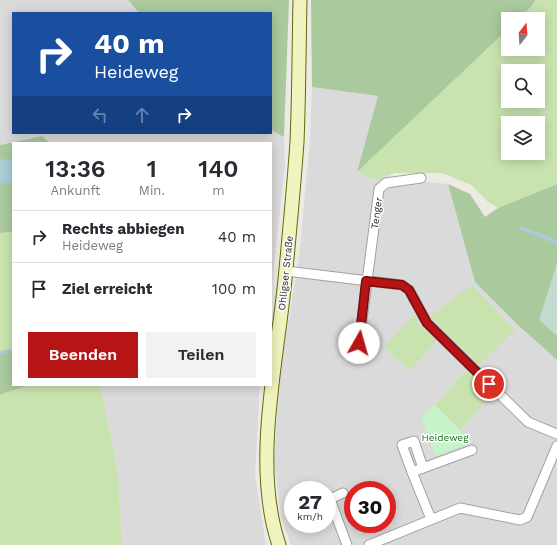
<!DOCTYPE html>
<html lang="de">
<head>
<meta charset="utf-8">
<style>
  :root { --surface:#fff; --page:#f2f2f3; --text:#2b2b33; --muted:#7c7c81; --line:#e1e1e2; --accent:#b71415 }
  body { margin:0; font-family:"Work Sans",sans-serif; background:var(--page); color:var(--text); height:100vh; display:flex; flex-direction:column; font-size:15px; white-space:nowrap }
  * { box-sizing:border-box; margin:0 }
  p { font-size:13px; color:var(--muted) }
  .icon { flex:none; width:22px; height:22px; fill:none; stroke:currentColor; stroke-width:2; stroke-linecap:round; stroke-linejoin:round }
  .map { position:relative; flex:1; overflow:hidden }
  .sheet { position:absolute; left:12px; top:142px; width:260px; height:244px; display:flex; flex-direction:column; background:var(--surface); border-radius:0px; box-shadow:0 2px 10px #0003 }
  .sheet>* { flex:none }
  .top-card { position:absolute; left:12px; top:12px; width:260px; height:122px; border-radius:0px; box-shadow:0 2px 10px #0003; background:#1a4fa0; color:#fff; overflow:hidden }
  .needle { width:26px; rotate:17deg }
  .fabs { position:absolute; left:501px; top:12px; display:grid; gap:8px }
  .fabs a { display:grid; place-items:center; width:44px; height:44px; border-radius:0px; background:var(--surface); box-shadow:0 2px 10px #0003; font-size:20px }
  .speed { position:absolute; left:284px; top:481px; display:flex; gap:8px; font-size:20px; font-weight:700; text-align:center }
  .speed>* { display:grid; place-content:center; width:52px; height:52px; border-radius:50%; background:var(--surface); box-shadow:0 2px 10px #0003; line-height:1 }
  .speed small { font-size:10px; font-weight:400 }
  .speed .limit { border:6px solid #d22; background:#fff; color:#111 }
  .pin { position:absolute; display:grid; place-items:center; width:34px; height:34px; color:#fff; margin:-17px; border:2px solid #fff; border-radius:50%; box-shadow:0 1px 4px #0007 }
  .me { position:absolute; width:44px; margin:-22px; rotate:7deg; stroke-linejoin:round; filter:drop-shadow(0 0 3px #0008) }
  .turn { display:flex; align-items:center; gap:14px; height:84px; padding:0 16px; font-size:18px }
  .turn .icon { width:52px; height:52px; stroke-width:2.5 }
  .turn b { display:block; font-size:28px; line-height:34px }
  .lanes { display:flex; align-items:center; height:38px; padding:0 16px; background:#0003; justify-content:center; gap:20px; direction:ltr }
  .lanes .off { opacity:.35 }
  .eta { display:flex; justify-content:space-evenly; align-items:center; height:68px; text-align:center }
  .eta b { font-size:24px; font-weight:600; line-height:28px }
  .cta { display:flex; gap:8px; margin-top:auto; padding:8px 16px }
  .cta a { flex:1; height:46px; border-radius:0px; background:var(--accent); color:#fff; font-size:16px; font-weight:600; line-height:46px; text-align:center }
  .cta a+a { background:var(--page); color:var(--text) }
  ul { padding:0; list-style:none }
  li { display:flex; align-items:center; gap:12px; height:52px; padding:0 16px; border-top:1px solid var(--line) }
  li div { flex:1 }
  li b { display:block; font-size:15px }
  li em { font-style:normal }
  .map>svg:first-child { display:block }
  .residential { fill:#dbdada; fill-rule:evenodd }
  .grass { fill:#c9e3af; fill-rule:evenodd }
  .forest { fill:#aac99d }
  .wetland { fill:#c3dacf }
  .park { fill:#c5f4c8 }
  .water { fill:#a9cdd7 }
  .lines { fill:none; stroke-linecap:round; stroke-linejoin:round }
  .stream { stroke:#a9cdd7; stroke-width:3.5 }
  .street-casing { stroke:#a1a1a1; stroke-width:11 }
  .secondary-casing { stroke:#606910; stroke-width:15 }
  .street { stroke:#fff; stroke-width:9 }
  .secondary { stroke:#f0f3bd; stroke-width:13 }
  .route-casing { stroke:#770d0e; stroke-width:10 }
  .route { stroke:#b71415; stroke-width:7 }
  .labels { text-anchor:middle; stroke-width:3; stroke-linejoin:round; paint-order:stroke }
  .street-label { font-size:10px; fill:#1d1d1d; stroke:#fff }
  .park-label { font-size:10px; fill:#16701d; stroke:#fff }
</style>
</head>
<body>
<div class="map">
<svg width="557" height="545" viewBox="0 0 557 545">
  <rect width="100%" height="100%" fill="#edeae4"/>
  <g class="residential">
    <path d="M0,0H128L139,13H13V133H271V130L284,137L285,165L271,292V143H50L42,136L0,145Z"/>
    <path d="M312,87L378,96L357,172L391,187L420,181L448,184L475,282L519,326L557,360V545H291L281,517L274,460L281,365L299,257L310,140ZM293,490H327V524H293ZM353,490H387V524H353Z"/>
    <path d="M100,385H260L255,474L266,545H122L118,473Z"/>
  </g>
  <g class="grass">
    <path d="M535,0H557V184L498,208L488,202L471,185L442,173H393L378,181L357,172L508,29V49H538V19H518L532,6ZM508,71H538V101H508ZM508,123H538V153H508Z"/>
    <path d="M13,232V351L0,354V233Z"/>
    <path d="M472,285L515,330L479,365L430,316Z"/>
    <path d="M414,315L418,324L436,341L410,371L384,347Z"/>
    <path d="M466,371L492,394L460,430L435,405Z"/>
    <path d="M28,385H100L118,473L122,545H0V395Z"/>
  </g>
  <g class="forest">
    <path d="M128,0H289L284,137L271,130V13H139Z"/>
    <path d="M311,0H535L532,6L518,19H508V29L357,172L378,96L312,87Z"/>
    <path d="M42,136L50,143H13V232L0,233V145Z"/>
    <path d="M448,184L470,194L485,217L498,208L557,184V360L519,326L475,282Z"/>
    <path d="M13,351V385H28L0,395V354Z"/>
  </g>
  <path class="wetland" d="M557,263V336L539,320Z"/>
  <path class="park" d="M435,405L472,442L436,456L422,418Z"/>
  <path class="water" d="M0,159L13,160V182L0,184Z"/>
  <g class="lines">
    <g class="stream">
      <path d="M521,228L557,242"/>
      <path d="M0,353L13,350"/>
    </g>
    <defs>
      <g id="street">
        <path d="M286,271L402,285L409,290L427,323L528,422L557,434"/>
        <path d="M359,343L379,189L386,183L421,178"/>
        <path d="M412,472L402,445L414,441L423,468"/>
        <path d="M343,493L330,499L347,545"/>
        <path d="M431,519L412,472L472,450"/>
        <path d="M369,545L460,508L520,520L527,517L557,446"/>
      </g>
      <path id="secondary" d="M279,545C251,463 279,354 286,269C290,227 294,185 297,142C299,95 299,47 300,0"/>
    </defs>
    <use href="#street" class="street-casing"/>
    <use href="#secondary" class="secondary-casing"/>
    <use href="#street" class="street"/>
    <use href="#secondary" class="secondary"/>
  </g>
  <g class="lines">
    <defs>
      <path id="route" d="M359,343L366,281L402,285L409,290L427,323L489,384"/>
    </defs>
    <use href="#route" class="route-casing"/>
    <use href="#route" class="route"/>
  </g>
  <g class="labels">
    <g class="street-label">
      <text transform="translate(376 213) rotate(-82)" y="4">Tenger</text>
      <text transform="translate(285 273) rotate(-84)" y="4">Ohligser Straße</text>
    </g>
    <g class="park-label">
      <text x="445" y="441">Heideweg</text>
    </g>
  </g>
</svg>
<div class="fabs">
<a><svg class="needle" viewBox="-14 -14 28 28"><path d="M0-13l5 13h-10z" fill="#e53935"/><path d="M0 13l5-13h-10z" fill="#7c7c81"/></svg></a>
<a><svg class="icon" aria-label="search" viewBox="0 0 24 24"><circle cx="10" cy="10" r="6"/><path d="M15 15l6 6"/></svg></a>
<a><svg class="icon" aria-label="layers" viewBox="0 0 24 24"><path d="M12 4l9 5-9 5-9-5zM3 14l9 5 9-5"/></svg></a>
</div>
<div class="speed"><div>27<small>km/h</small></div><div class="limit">30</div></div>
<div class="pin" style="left:489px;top:384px;background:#d93025"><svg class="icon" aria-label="arrive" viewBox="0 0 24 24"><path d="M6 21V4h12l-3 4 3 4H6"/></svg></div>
<svg class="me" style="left:359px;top:343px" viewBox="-20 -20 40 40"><circle r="19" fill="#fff"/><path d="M0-13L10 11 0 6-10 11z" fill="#b71415"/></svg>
<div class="top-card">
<div class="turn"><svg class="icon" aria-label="right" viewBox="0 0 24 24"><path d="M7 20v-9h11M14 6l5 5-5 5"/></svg><div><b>40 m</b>Heideweg</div></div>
<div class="lanes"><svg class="icon off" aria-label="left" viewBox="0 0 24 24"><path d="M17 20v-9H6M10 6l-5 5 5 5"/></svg><svg class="icon off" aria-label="ahead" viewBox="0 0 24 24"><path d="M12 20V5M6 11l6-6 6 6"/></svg><svg class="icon" aria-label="right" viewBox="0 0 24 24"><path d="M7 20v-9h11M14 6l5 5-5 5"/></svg></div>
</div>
<section class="sheet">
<div class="eta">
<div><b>13:36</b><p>Ankunft</p></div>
<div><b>1</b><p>Min.</p></div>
<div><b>140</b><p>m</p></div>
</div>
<ul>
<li><svg class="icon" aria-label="right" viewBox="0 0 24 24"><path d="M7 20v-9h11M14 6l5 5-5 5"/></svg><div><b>Rechts abbiegen</b><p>Heideweg</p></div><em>40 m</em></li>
<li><svg class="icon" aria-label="arrive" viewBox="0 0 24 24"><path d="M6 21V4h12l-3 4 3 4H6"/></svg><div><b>Ziel erreicht</b></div><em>100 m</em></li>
</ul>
<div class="cta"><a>Beenden</a><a>Teilen</a></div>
</section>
</div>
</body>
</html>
